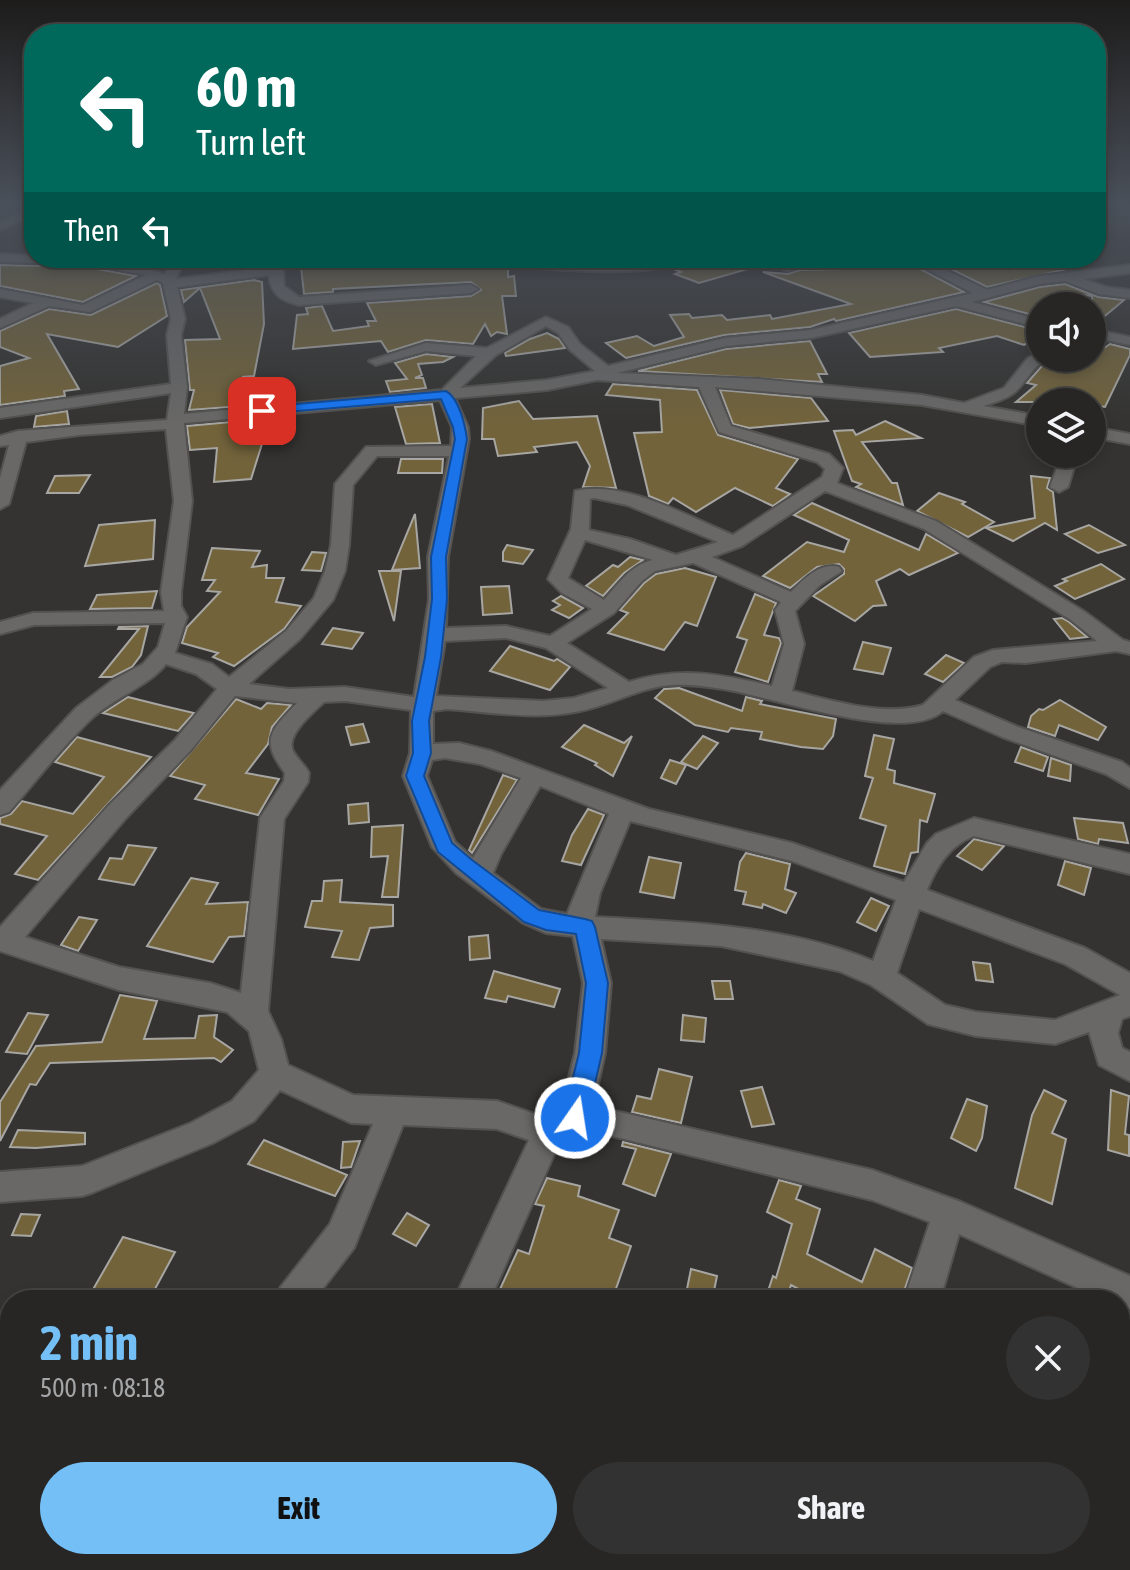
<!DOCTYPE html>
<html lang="en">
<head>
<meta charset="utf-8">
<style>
  :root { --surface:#272625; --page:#333232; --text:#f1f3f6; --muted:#a4a5a7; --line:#434342; --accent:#74c0f6 }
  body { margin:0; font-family:"Asap Condensed",sans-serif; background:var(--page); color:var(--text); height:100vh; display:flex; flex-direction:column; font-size:30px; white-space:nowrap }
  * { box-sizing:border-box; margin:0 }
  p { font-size:26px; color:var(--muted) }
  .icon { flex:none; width:44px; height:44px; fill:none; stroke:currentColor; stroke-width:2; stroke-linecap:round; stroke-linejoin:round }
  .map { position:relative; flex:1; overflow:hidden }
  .side { position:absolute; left:0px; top:1290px; width:1130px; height:280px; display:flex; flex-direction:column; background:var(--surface); border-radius:32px 32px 0 0; box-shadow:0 4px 12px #0003,0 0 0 2px var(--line) }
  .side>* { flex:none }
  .guide { position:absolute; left:24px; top:24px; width:1082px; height:244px; border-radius:32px; box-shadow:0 4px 12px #0003,0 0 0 2px var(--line); background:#00695c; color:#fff; overflow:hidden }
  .buttons { position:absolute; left:1026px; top:292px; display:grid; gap:16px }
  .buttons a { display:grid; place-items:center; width:80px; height:80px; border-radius:50%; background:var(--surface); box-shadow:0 4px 12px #0003,0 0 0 2px var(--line); font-size:40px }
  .pin { position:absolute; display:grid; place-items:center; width:68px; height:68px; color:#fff; margin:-34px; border-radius:16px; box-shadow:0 4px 12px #0006 }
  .me { position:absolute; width:88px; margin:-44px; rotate:13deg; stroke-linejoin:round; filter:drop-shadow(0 0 6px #0008) }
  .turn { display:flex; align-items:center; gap:28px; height:168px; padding:0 40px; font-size:36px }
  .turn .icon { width:104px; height:104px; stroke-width:2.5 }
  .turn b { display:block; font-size:56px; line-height:68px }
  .then { display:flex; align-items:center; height:76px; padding:0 40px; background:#0003; gap:16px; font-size:30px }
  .round { display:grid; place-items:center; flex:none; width:84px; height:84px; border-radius:42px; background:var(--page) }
  .head { display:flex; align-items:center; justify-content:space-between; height:136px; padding:0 40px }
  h1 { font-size:48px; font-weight:700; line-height:60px; color:var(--accent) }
  .cta { display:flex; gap:16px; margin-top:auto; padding:16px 40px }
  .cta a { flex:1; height:92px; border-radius:48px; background:var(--accent); color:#111; font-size:32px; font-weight:700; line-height:92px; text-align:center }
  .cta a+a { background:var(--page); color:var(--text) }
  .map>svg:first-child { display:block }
  .building { fill:#72633b; stroke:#a7a6a2; stroke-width:2 }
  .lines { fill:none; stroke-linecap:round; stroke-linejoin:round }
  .minor-casing { stroke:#535250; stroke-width:4 }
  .minor { fill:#696867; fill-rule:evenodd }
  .route { fill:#1a73e8; stroke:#114b97; stroke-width:2 }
</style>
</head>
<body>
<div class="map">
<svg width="1130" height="1570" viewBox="0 0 1130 1570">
  <rect width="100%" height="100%" fill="#343331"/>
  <g class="building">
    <path d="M400,258H463L472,265L508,268V277L514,276L516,296H502L507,334L497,332L491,336L485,324L473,344L426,340L388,352L381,341L293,349L297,315L308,314L306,308L322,306L333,331L369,326L367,321H376L367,303L471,296L481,290L471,282L333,289V292L304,294L301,267L361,265Z"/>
    <path d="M690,258H756L765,264L699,283L675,274L681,272L671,268Z"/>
    <path d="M929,258H1028L1017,269L1046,263L1063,270L987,287Z"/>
    <path d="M909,263L964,292L836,321L834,319L810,327L724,335L626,358L606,343L637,336L654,346L684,337L670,315L689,314L692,318L722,315L727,320L770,315L772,319L851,304L763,272L788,274L800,270L890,268Z"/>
    <path d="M0,265L86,267L136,276L83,302L0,286Z"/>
    <path d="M254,280L262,282L264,324L254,376L243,377V406L189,410L194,390H190L185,340L220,339L200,288L184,302L181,290Z"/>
    <path d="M157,283L160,285L167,316L118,347L47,334L79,389L64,391L65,396L0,405V366L29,358L0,347V331L49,309L91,315Z"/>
    <path d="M1065,284L1098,297L1124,300L1093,326L1092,296L1061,292L1058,305L1040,302V317L984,302L1040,287Z"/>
    <path d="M956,309L1040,331V337L1024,345L997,336L939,348L943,352L870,357L849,333Z"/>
    <path d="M547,333L559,339L565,348L506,356L505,353L530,339Z"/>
    <path d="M810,341L827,374H818L822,382L638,371L726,349Z"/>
    <path d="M1110,344L1130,349V355L1105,407L1092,405V402H1016L1036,385L1027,383L1049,358L1085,361Z"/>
    <path d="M426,354L453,357L443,362L418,364L422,375L415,378H423L426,388L390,392L386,381L407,379L395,363Z"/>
    <path d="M613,384L697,390L718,435L798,459L776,488L790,494L773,506L735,488L696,512L673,498L668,504L649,496L634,433L662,432L660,400L606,395Z"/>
    <path d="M720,390L811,398L828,421L749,428L733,424Z"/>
    <path d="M519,401L533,419L597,416L616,488L583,487L590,466L577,442L534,447L537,452L498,456L494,439H482L483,408Z"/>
    <path d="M432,404L440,443L406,444L395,407Z"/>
    <path d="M67,411L69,424L34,427L36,416Z"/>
    <path d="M242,421V426L289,423L282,444H262L251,479L214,482L217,448L190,450L187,426Z"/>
    <path d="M885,421L921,438L862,442L892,483H897L903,505L856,487L861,484L852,481L834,431L853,430L856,435Z"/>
    <path d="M401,459H443L442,473H398Z"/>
    <path d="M90,475L79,493H47L55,476Z"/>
    <path d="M1031,476L1050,478L1047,488L1053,492L1057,530L1045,523L1013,541L986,528L1035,518Z"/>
    <path d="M939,493L965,502L962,504L994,522L968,537L917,511Z"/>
    <path d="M812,503L919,550L926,534L958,553L909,575L900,569L876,581L886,605L873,606L855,621L813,596L844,574V569L839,564L817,567L790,588L763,576L807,542L844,552L849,540L794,515Z"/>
    <path d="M415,514L420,568L392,570L400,550Z"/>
    <path d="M155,520L153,559L85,566L99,525Z"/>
    <path d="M1089,525L1125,545L1098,553L1065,534Z"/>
    <path d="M507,545L533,550L523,564L503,561V552Z"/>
    <path d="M212,548L260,551L252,567L267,565L266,578H284L276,602L301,606L284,629L234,666L213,657L218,653L182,643L187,627L220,592L207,591L215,580H202Z"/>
    <path d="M312,552L326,553L321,571L302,570Z"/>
    <path d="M630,557L643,560L624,573L603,596L586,586L613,565L618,567Z"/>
    <path d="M1101,564L1124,579L1075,599L1055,586L1067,581L1063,579Z"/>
    <path d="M685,568L716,577L697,626L685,622L664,650L608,633L628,613L620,610L644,583L656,574Z"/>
    <path d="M379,571H401L394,621Z"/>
    <path d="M509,586L512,613L483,615L481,587Z"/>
    <path d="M157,591L152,608L90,609L97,595Z"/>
    <path d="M755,594L776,603L764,635L779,638L781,643L768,682L735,672L747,640L737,637Z"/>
    <path d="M561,596L583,608L569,618L552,610L560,605L553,601Z"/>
    <path d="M1062,618L1069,622L1087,637L1070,639L1054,619Z"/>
    <path d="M148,626L141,655L132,667L112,677H100L139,629H118L119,627Z"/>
    <path d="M333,628L363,633L352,649L322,644Z"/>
    <path d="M863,642L891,648L883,674L854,669Z"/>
    <path d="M510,646L554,661L557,659L570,667L550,690L490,671Z"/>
    <path d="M946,655L964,663L943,682L925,674Z"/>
    <path d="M679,688L742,711L746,697L762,701L760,704L836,719L833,736L823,749L801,747L760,739L762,732L731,728L728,732L695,725L655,698L664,689Z"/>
    <path d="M128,697L164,706L194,713L178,731L103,713Z"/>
    <path d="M236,699L261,709L267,703L291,705L272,727L268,744L246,773L279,779L258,815L195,799L205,785L170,776Z"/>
    <path d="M1060,700L1106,727L1098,740L1059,725L1055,736L1028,727L1031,716L1039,709L1043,710Z"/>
    <path d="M363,724L369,742L351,745L346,727Z"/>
    <path d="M584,725L624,743L632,736L613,776L595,765L597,763L562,747Z"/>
    <path d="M874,735L894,739L887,769L895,771L894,783L935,794L927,822L920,820L918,852L911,853L905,874L874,866L886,826L860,818L873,778L865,776Z"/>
    <path d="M703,736L718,743L697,769L681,762Z"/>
    <path d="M77,737L151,757L38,880L15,874L47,836L0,824V818L11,814L22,801L73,814L104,777L55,762Z"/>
    <path d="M1021,747L1048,757L1043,771L1015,762Z"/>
    <path d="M1051,758L1071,765L1070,781L1048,776Z"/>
    <path d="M670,760L686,765L676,784L661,778Z"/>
    <path d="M503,775L517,780L472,853L469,850Z"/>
    <path d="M368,803L369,822L349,824L348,805Z"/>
    <path d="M588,809L604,815L581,865L562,861L572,835Z"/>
    <path d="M1074,818L1123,823L1128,843L1099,839L1098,844L1078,839Z"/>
    <path d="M403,825L398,897H382L388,856L371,857L372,827Z"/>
    <path d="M974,839L1004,846L982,870L957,856Z"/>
    <path d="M128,845L156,848L134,885L99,879L110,858L122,859Z"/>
    <path d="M746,853L790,864L785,889L796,893L786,913L763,904L762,908L743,904L746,892L735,890L740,862Z"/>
    <path d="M649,857L681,863L674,898L640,892Z"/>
    <path d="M1065,861L1091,868L1084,895L1058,885Z"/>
    <path d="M191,878L218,883L206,904L248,902L244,936L229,937L213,962L147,946Z"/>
    <path d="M342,880L340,902L393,905V926L370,928L359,960L332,957L342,931L305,927L312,901H322L324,881Z"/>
    <path d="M871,898L889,906L876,931L857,922Z"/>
    <path d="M79,917L97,920L78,951L61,945Z"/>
    <path d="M488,935L490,958L470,960L469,937Z"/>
    <path d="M973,962L990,964L993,982L976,980Z"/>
    <path d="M494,971L560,989L554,1007L508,996L506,1002L485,998Z"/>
    <path d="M712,981H730L733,999H715Z"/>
    <path d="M120,995L157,1001L144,1039L195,1038L199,1016L217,1015L214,1037L233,1050L221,1062L214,1058L50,1063L36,1085L30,1084L0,1141V1102L36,1046L102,1042Z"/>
    <path d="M28,1013L48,1015L27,1054L6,1052Z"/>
    <path d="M683,1015L706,1018L704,1042L681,1040Z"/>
    <path d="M659,1069L692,1077L681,1123L632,1112L637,1096L651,1099Z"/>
    <path d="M762,1087L774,1124L752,1127L741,1091Z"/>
    <path d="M1044,1090L1066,1101L1052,1133L1066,1139L1052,1204L1015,1188L1032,1115Z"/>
    <path d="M1111,1090L1129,1096L1125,1134L1129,1135V1156L1108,1150Z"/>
    <path d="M967,1099L987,1106L982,1138L976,1151L951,1138Z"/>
    <path d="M18,1130L85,1133V1144L36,1148L10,1147Z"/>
    <path d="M264,1140L347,1175L335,1196L248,1164Z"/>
    <path d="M360,1141L351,1167L341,1168L343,1142Z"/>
    <path d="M623,1142L671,1154L655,1196L623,1184L636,1149L622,1146Z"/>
    <path d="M547,1178L580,1186L578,1196L619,1210L609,1238L631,1246L612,1300H495L518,1250L529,1254L544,1206L535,1204Z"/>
    <path d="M779,1180L801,1186L796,1199L820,1209L807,1254L862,1282L875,1249L912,1268L901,1300H819L791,1285L786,1300H765L773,1276L776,1278L792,1224L767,1212Z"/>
    <path d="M407,1213L429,1225L416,1246L393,1234Z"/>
    <path d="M21,1214L40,1215L31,1236L12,1235Z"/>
    <path d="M123,1237L175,1252L149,1300H87Z"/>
    <path d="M691,1269L717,1276L713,1296L687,1289Z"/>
  </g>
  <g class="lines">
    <defs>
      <g id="minor">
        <path d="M34,208V215L0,230V222Z"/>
        <path d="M0,254L108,259L165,274L173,258H185L176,279L269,267L271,258H367L361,262L317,265L283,262L284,286L299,297L471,285L478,289L471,293L299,305C281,301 271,294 269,275L177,287L185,319L181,335L187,387L184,414L442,390L476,356L426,351L376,365L369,361L426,343L487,348L546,317L568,327L580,344L608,366L725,338L811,330L973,293L905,258H921L987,290L1039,276L1130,265V273L1083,279L1106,287L1130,290V298L1099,294L1065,281L1039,284L972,302L1040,320V328L956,306L811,338L726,346L617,373L760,379L922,395L964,403L1004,388L1028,358L1040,352V358H1046C1017,381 1029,394 983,406L1040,416V426L922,405L715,387L731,426L829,454L843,468L837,483L936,521L1085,612L1123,640L1130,642V654L1116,651L1026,663L1002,662L990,667L955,700L1018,727L1122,762L1130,768V788L1106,774L1002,737L943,711C904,745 771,696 723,689C704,686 682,683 662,686C633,691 605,707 575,712C533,720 489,712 447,709L433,711V744L459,743L491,751L649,809L792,843L904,882L927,843L936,834L974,818L1130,854V874L974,836C949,846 937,866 927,890L1085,948L1130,973V1016L1122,1019L1118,1033L1122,1048L1130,1052V1081L1099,1065L1089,1032L1055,1044L976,1036L928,1024L871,985L839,971L721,946L601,939L611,983L605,1053L593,1106L872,1170L961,1202L1130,1276V1312L1120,1307V1300H1104L959,1234L940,1300H904L930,1222L872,1200L608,1135L578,1132L559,1143L490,1300H454L529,1140L497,1129L403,1125L354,1248L314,1300H274L280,1288L330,1224L373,1124L351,1123L280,1090L254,1121L213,1143L94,1192L82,1196L0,1202V1172L82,1166L191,1123L232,1101L259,1070L249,1031L227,1012L119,990L0,951V927L108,806L175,740L217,689L196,674L166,664C150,685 112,699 91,719C62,747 36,781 9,812L0,815V790L76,708L113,680L143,664L158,647L165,623L34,625L0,634V622L33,613L164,611L161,592L174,501L166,429L79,435L26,442L9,504L0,509V478L9,445L0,446V436L18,431L167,420L171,393L0,418V408L171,384L167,335L171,319L163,283L157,280L90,312L49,306L0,328V319L33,303L0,297V289L83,305L146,275L86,264L0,262ZM546,326L558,333L570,350L595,371L547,380L460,388L496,355ZM597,380L699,387L719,432L817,462L825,469L822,477L733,535C689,517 623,479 575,491L571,529L548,579L562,593L592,609L550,636L506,626L446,628L448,557L469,439L468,427L455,398L547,390ZM440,400L452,427L451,446L366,447L335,484L331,545L325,571L314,598L286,631L229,677L212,664L175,653L187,617L181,606V592L192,501L184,423ZM377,456H449L428,557L429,599L414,697L345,687L289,689L249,684L300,639L333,600L345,571L349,545L353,485ZM825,491L924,529L1071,620L1097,641L993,650L974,657L923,705C883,717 831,700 792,691L804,644L795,611L820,585L842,571L839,567C820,562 804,579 791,592L712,557L742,546ZM594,498L627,505L718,542L676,555L630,539L589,530L590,499ZM585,540L653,560C631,565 619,583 604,600L568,578ZM693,563L781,602L775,610L784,644L772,686C719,674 681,666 629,682L567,643L614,613L642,581L655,571ZM506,638L546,648L608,688L574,698L543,701L436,696L445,641ZM235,696L297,703C270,731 260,740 285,773L284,781L260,818L241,993L210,983L119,967L25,937L126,818L191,750ZM345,701L411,710L410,753L403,776L432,847L456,873L523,923L546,933L573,936L583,983L575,1053L561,1109L546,1118L497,1101L353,1095L288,1065L281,1039L268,1011L284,819L308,782L309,773C305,765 297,759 293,751C285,735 314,712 324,702ZM445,758L480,764L521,778L473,858L455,842L427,776L432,760ZM540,786L609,814L567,914L541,909L493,873L501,854ZM630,821L792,861L896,900L873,961C788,925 685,922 595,917L600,893ZM919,909L1065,964L1120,995L1055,1020L976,1012L945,1005L897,973Z"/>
        <path d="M466,258H530L625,264L687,258C651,284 519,265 472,262Z"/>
        <path d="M759,258H777L798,268L787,271Z"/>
        <path d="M1092,329L1130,337V345L1092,337Z"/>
        <path d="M1092,427L1130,434V444L1092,437Z"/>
        <path d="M1062,454H1078L1068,487L1059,492L1050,487Z"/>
        <path d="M143,1560H183L179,1570H139Z"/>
        <path d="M598,1560H644L648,1570H602Z"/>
        <path d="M726,1560H768L764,1570H722Z"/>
        <path d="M910,1560H956L960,1570H914Z"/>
      </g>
    </defs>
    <use href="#minor" class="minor-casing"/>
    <use href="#minor" class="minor"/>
  </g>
  <linearGradient id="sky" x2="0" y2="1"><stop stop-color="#1d1c1b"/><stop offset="0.48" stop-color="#4a505a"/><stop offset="1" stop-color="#4a505a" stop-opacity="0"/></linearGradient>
  <rect width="1130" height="425" fill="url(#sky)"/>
  <path class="route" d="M446,391C459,398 465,425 467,439L446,557L447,599L441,657L429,721L431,753L424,776L452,843L472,860L539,910L585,919L592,921L595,927L608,983L602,1053L587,1118L583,1126L575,1129L566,1126L563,1118L579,1053L586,983L576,934L546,930L524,922L438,852L406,776L413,753L412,721L425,657L432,599L431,557L455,439L453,427L441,399L262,414L256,411L262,407Z"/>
</svg>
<div class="buttons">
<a><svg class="icon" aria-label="sound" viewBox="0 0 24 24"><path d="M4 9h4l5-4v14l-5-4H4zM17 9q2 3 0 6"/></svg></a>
<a><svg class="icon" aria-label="layers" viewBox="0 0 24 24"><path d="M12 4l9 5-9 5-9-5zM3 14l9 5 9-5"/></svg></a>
</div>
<div class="pin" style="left:262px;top:411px;background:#d93025"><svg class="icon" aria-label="arrive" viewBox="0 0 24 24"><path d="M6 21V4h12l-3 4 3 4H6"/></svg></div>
<svg class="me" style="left:575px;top:1118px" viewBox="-20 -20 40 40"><circle r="17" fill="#1a73e8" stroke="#fff" stroke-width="3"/><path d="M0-11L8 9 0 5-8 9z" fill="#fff"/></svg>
<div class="guide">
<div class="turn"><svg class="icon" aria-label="left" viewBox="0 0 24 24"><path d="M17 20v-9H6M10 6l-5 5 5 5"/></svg><div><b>60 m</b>Turn left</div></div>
<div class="then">Then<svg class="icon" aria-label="left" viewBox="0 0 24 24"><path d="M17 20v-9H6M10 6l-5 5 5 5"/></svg></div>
</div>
<section class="side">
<div class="head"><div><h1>2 min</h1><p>500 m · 08:18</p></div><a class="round"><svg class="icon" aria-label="close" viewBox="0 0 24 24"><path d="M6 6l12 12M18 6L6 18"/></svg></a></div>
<div class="cta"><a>Exit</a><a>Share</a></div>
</section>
</div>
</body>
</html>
